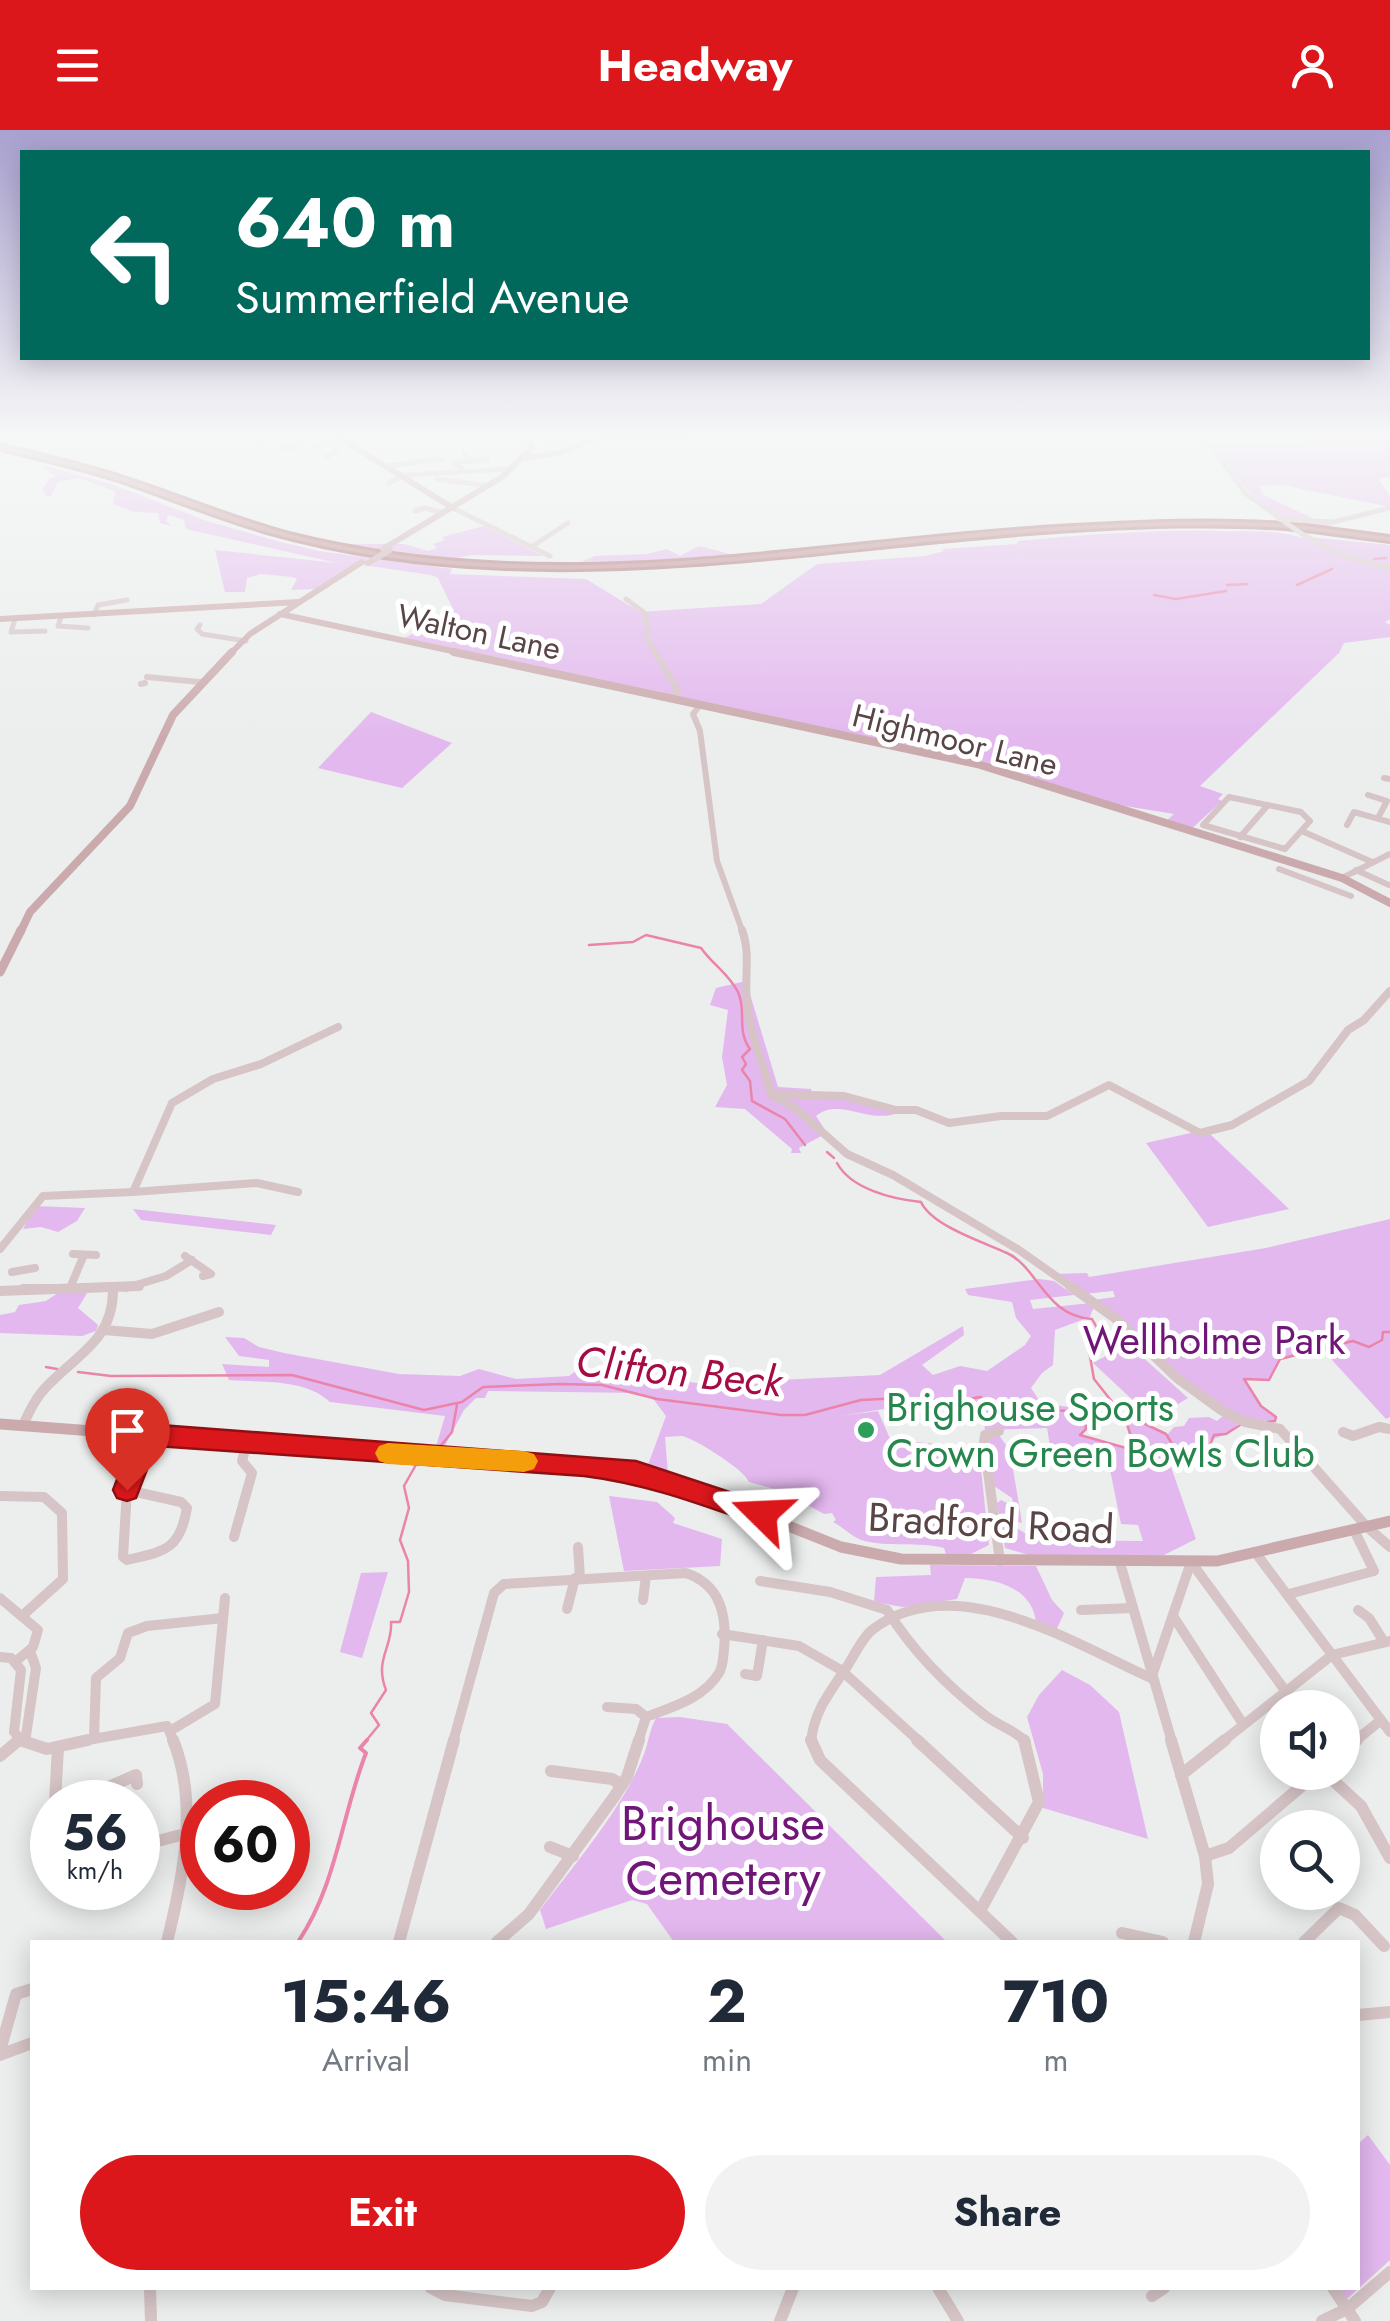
<!DOCTYPE html>
<html lang="en">
<head>
<meta charset="utf-8">
<style>
  :root { --surface:#fff; --page:#f2f2f3; --text:#1f2937; --muted:#747a83; --accent:#dc171b }
  body { margin:0; font-family:Jost,sans-serif; background:var(--page); color:var(--text); height:100vh; display:flex; flex-direction:column; font-size:38px; white-space:nowrap }
  * { box-sizing:border-box; margin:0 }
  p { font-size:32px; color:var(--muted) }
  .icon { flex:none; width:55px; height:55px; fill:none; stroke:currentColor; stroke-width:2; stroke-linecap:round; stroke-linejoin:round }
  .map { position:relative; flex:1; overflow:hidden }
  .panel { position:absolute; left:30px; top:1810px; width:1330px; height:350px; display:flex; flex-direction:column; background:var(--surface); border-radius:0px; box-shadow:0 5px 25px #0003 }
  .panel>* { flex:none }
  .guide { position:absolute; left:20px; top:20px; width:1350px; height:210px; border-radius:0px; box-shadow:0 5px 25px #0003; background:#00695c; color:#fff; overflow:hidden }
  .tools { position:absolute; left:1260px; top:1560px; display:grid; gap:20px }
  .tools a { display:grid; place-items:center; width:100px; height:100px; border-radius:50%; background:var(--surface); box-shadow:0 5px 25px #0003; font-size:50px }
  .speed { position:absolute; left:30px; top:1650px; display:flex; gap:20px; font-size:50px; font-weight:700; text-align:center }
  .speed>* { display:grid; place-content:center; width:130px; height:130px; border-radius:50%; background:var(--surface); box-shadow:0 5px 25px #0003; line-height:1 }
  .speed small { font-size:25px; font-weight:400 }
  .speed .limit { border:15px solid #d22; background:#fff; color:#111 }
  .pin { position:absolute; display:grid; place-items:center; width:85px; height:85px; color:#fff; margin:-102px -42px; border-radius:50% 50% 50% 0; rotate:-45deg; box-shadow:0 0 10px #0007 }
  .pin .icon { rotate:45deg }
  .me { position:absolute; width:110px; margin:-55px; rotate:291deg; stroke-linejoin:round; filter:drop-shadow(0 0 8px #0008) }
  .turn { display:flex; align-items:center; gap:35px; height:210px; padding:0 50px; font-size:45px }
  .turn .icon { width:130px; height:130px; stroke-width:2.5 }
  .turn b { display:block; font-size:70px; line-height:85px }
  .eta { display:flex; justify-content:space-evenly; align-items:center; height:170px; text-align:center }
  .eta b { font-size:60px; font-weight:700; line-height:70px }
  .action { display:flex; gap:20px; margin-top:auto; padding:20px 50px }
  .action a { flex:1; height:115px; border-radius:60px; background:var(--accent); color:#fff; font-size:40px; font-weight:700; line-height:115px; text-align:center }
  .action a+a { background:var(--page); color:var(--text) }
  header { display:flex; justify-content:space-between; align-items:center; height:130px; padding:0 50px; background:var(--accent); color:#fff; font-size:45px; font-weight:700 }
  .map>svg:first-child { display:block }
  .green { fill:#e3b8ee }
  .lines { fill:none; stroke-linecap:round; stroke-linejoin:round }
  .stream-far1 { stroke:#eb84ab; stroke-width:2.5 }
  .stream { stroke:#eb84ab; stroke-width:4 }
  .highway-casing { stroke:#a76d71; stroke-width:6 }
  .minor-far4 { stroke:#d6c4c6; stroke-width:5 }
  .minor-far3 { stroke:#d6c4c6; stroke-width:6 }
  .minor-far2 { stroke:#d6c4c6; stroke-width:8 }
  .minor-far1 { stroke:#d6c4c6; stroke-width:10 }
  .minor { stroke:#d6c4c6; stroke-width:12 }
  .major-far3 { stroke:#cbaaad; stroke-width:6 }
  .major-far2 { stroke:#cbaaad; stroke-width:8 }
  .major-far1 { stroke:#cbaaad; stroke-width:9 }
  .major { stroke:#cbaaad; stroke-width:11 }
  .highway { fill:#bc8286; fill-rule:evenodd }
  .minor-bridge { stroke:#d6c4c6; stroke-width:5 }
  .major-bridge { stroke:#cbaaad; stroke-width:6 }
  .route { fill:#dc171b; stroke:#8f0f12; stroke-width:2.5 }
  .slow { fill:#f59e0b }
  .leisure-dot { fill:#2e9e5b; stroke:#fff; stroke-width:4 }
  .labels { text-anchor:middle; stroke-width:10; stroke-linejoin:round; paint-order:stroke }
  .far-street-label { font-size:32px; fill:#594446; stroke:#fff }
  .park-label { font-size:40px; fill:#711579; stroke:#fff }
  .leisure-label { font-size:40px; fill:#27864d; stroke:#fff; text-anchor:start }
  .street-label { font-size:40px; fill:#594446; stroke:#fff }
  .water-label { font-size:42px; font-style:italic; fill:#a50b44; stroke:#fff }
  .near-park-label { font-size:48px; fill:#711579; stroke:#fff }
</style>
</head>
<body>
<header><svg class="icon" aria-label="menu" viewBox="0 0 24 24"><path d="M4 6h16M4 12h16M4 18h16"/></svg>Headway<svg class="icon" aria-label="person" viewBox="0 0 24 24"><circle cx="12" cy="8" r="4"/><path d="M4 21q1-7 8-7t8 7"/></svg></header>
<div class="map">
<svg width="1390" height="2191" viewBox="0 0 1390 2191">
  <rect width="100%" height="100%" fill="#ebeeed"/>
  <g class="green">
    <path d="M1306,305H1390V347L1378,349L1390,366V377L1283,355L1259,356L1263,365L1319,391L1333,392L1329,398C1263,392 1249,363 1212,313L1302,316Z"/>
    <path d="M46,336L111,354L207,391L277,411L319,421L452,439L450,444L586,449L640,482L761,474L817,434L925,426L944,421L942,419L1017,414L1018,411C1086,405 1154,399 1222,401C1257,402 1281,399 1314,412L1309,407L1390,415V489L1385,492L1390,495V507L1344,513L1339,523L1200,656L1223,664L1218,669L1222,671L1189,701L1164,693L1174,684L1082,669L1007,643L399,511L454,481L438,448L431,445L363,435L320,459L291,460L297,449L292,447L261,444L247,448L245,462H225L215,420L337,433L186,399L184,390L168,385L166,391L172,396L160,393L158,383L134,382L113,374L116,362L79,348L58,352L51,366H46L42,359L49,349L57,346L40,337Z"/>
    <path d="M484,396L543,426L472,425L455,428L336,414H404L428,421L437,418L433,414L445,410L442,407Z"/>
    <path d="M699,416L734,425L770,423L631,435L502,434H577L595,426L647,424L667,419L680,426Z"/>
    <path d="M371,582L452,613L402,658L318,638Z"/>
    <path d="M746,851L778,957L811,959L813,967L852,968L900,982C871,996 839,966 816,986L827,1003L799,1018L801,1023H791L792,1019L745,979L715,977L727,955L722,927L728,880L710,875L716,858Z"/>
    <path d="M1195,1002L1210,1004L1289,1079L1208,1097L1146,1013Z"/>
    <path d="M36,1076L85,1078L77,1091L58,1102L41,1097L23,1099Z"/>
    <path d="M133,1079L276,1095L271,1105L141,1090Z"/>
    <path d="M1390,1089V1287L1386,1289L1321,1218L1281,1229L1269,1250L1245,1249L1261,1275L1276,1287L1275,1291L1243,1290L1175,1243L1093,1170L1115,1167L1113,1161L1084,1164L1054,1144L1087,1143L1089,1147L1266,1118Z"/>
    <path d="M1039,1149L1054,1151L1074,1165L1030,1170L1033,1179L1091,1173L1094,1176L1090,1187L1055,1200L1053,1235L1042,1243L1031,1258L1041,1273L1083,1279L1078,1285L1085,1291L1086,1299L1081,1305L1126,1318L1132,1310L1126,1291L1143,1293L1167,1305L1174,1297L1184,1296L1189,1288L1209,1287L1217,1291L1224,1285L1238,1294L1227,1304L1210,1310L1205,1331L1170,1334L1196,1409L1164,1425H1029L1005,1418L997,1373L1001,1370L1009,1374L1013,1396L1028,1405L1030,1410L1143,1411L1138,1395L1121,1394L1108,1330H1064L1063,1323L1051,1322L1047,1298L985,1300L983,1285L971,1280L977,1274L970,1271L967,1280L928,1276L924,1280L884,1279L840,1286L878,1281L891,1311C920,1313 964,1310 981,1339L989,1415L971,1424H946L944,1418C917,1411 888,1418 861,1410C851,1406 843,1397 833,1392L836,1390L832,1383L824,1384L782,1361L749,1352C746,1341 696,1309 682,1306C680,1306 666,1307 665,1307L668,1344L646,1340L666,1286L654,1270L639,1263L488,1261L485,1268H476L464,1280L442,1321L435,1320L445,1286L330,1272C304,1248 262,1253 229,1250L222,1234L269,1237V1230L239,1226L225,1207L244,1208L259,1217L284,1223L399,1244L460,1246L479,1239L516,1249L569,1246L580,1238L705,1254H777L779,1250L880,1245L963,1196L964,1205L922,1235L933,1245L960,1236L987,1241L1025,1215L1031,1206L1016,1188L1012,1172L968,1165L965,1159Z"/>
    <path d="M89,1160L78,1178L98,1195L96,1201L82,1206L0,1203V1185L15,1182L19,1175L46,1171L61,1161Z"/>
    <path d="M1128,1214L1188,1268L1153,1289L1093,1233Z"/>
    <path d="M999,1305L1010,1321L1022,1393L1018,1392L1012,1368L994,1356L989,1309Z"/>
    <path d="M609,1366L657,1372L675,1388L673,1393L722,1409L720,1436L624,1441Z"/>
    <path d="M930,1435L1036,1436L1052,1470L1064,1483L1055,1503L1036,1494C1034,1458 995,1448 965,1448L957,1469L903,1477L874,1472L876,1447L931,1445Z"/>
    <path d="M388,1442L362,1528L340,1522L361,1443Z"/>
    <path d="M1062,1540L1090,1555L1119,1582L1148,1709L1043,1678V1644L1027,1587L1039,1565Z"/>
    <path d="M680,1587L727,1594L947,1812H674L647,1774L632,1770L546,1799L540,1780C574,1735 624,1677 644,1624C649,1611 649,1601 656,1588Z"/>
    <path d="M1368,2005L1390,2035V2130L1347,2169L1339,2158H1358V2014Z"/>
  </g>
  <g class="lines">
    <g class="stream-far1">
      <path d="M1374,429L1386,428"/>
      <path d="M1227,455L1247,454"/>
      <path d="M1297,455L1332,439"/>
      <path d="M1154,465L1176,469L1226,461"/>
      <path d="M589,815L633,812L646,805L701,818C713,835 728,843 738,862C747,881 736,900 750,919L742,927L746,934L742,940L750,951L752,971L785,989L805,1015"/>
      <path d="M827,1022L834,1028"/>
      <path d="M837,1033C851,1059 892,1069 921,1072C932,1096 983,1112 1007,1123C1038,1137 1045,1186 1092,1189L1101,1205L1099,1213L1089,1221L1094,1249L1117,1278L1115,1288L1125,1289"/>
      <path d="M46,1237L57,1239"/>
      <path d="M78,1242L111,1246L292,1245L424,1280L462,1272L483,1257L560,1254L602,1255L657,1269L781,1285H805L861,1270L902,1268L941,1274L980,1267L1004,1278L1070,1281L1085,1291L1086,1299L1080,1305L1126,1318L1132,1310L1126,1291L1143,1293L1166,1304L1179,1325L1204,1330L1214,1305L1226,1304L1240,1295"/>
      <path d="M1267,1292L1275,1291L1276,1287L1261,1276L1244,1249L1269,1250L1280,1229L1353,1211L1369,1217L1382,1210L1383,1202H1390"/>
      <path d="M438,1319L452,1302L457,1275"/>
      <path d="M365,1612L379,1595L371,1583L386,1560C374,1529 393,1517 391,1492H400L409,1462L408,1431L400,1410L409,1378L404,1356L417,1333"/>
    </g>
    <path class="stream" d="M298,1812C337,1754 341,1687 366,1623L360,1618L367,1610"/>
    <defs>
      <path id="highway" d="M0,315C42,325 84,335 124,348C180,366 233,389 289,404C360,422 433,431 507,434C697,442 884,406 1073,396C1143,392 1215,389 1285,394C1320,397 1355,403 1390,407V411C1355,407 1320,401 1285,398C1215,393 1143,396 1073,400C884,411 696,446 506,438C426,435 345,424 267,402C219,388 172,369 124,352C84,339 42,329 0,319Z"/>
    </defs>
    <use href="#highway" class="highway-casing"/>
    <g class="minor-far4">
      <path d="M570,305L583,312"/>
      <path d="M1197,305L1209,313L1245,363L1282,390"/>
      <path d="M259,312L277,305"/>
      <path d="M349,313L370,307"/>
      <path d="M548,313L563,309"/>
      <path d="M315,316L342,308"/>
      <path d="M280,319L294,317L309,305"/>
      <path d="M326,327L339,320L328,313"/>
      <path d="M471,331L488,329"/>
      <path d="M386,336L441,329"/>
      <path d="M463,339L453,332L471,331L464,323"/>
      <path d="M437,349L489,356"/>
      <path d="M389,353L406,345L512,339"/>
      <path d="M453,378L550,426"/>
      <path d="M415,381L425,378L444,383"/>
      <path d="M1279,389L1333,392L1390,378"/>
      <path d="M1302,404L1342,425L1390,438"/>
      <path d="M531,417L568,393"/>
      <path d="M626,469L646,484L648,510L656,524"/>
      <path d="M94,485L98,475L127,470"/>
      <path d="M61,487L58,496L88,498"/>
      <path d="M15,489L11,502L45,501"/>
      <path d="M200,495L197,499L202,504L246,511"/>
    </g>
    <g class="minor-far3">
      <path d="M655,522L678,561L670,568"/>
      <path d="M147,547L200,552"/>
      <path d="M141,554L145,553"/>
      <path d="M700,575L693,584L700,601L717,731L743,803"/>
      <path d="M1384,648L1390,649"/>
      <path d="M1368,665L1387,671L1378,688"/>
      <path d="M1229,667L1301,682L1310,691L1285,719L1203,695Z"/>
      <path d="M1347,695L1354,682L1390,692"/>
      <path d="M1304,702L1372,732"/>
      <path d="M1240,707L1268,675"/>
      <path d="M1279,739L1351,766"/>
      <path d="M1356,740L1389,755"/>
      <path d="M1342,748L1390,724"/>
    </g>
    <g class="minor-far2">
      <path d="M742,800C751,824 744,847 747,871C750,904 763,933 771,964L795,978L847,1024L893,1045L1019,1120L1073,1158"/>
      <path d="M773,964L844,966L896,980H916L949,993L1001,986H1047L1109,955L1200,1003L1232,995L1309,951L1348,900L1364,890L1390,861"/>
      <path d="M133,1062L257,1053L298,1062"/>
      <path d="M0,1119L43,1066L133,1062L172,973L213,949L261,934L338,897"/>
      <path d="M73,1124L96,1125"/>
      <path d="M185,1126L211,1144L203,1146"/>
      <path d="M12,1142L35,1138"/>
      <path d="M23,1158H64"/>
      <path d="M70,1158L83,1127"/>
      <path d="M126,1158L166,1146L192,1130"/>
    </g>
    <g class="minor-far1">
      <path d="M1070,1156L1115,1188L1177,1248L1221,1280L1245,1292L1280,1299L1367,1397L1390,1417"/>
      <path d="M0,1161L139,1156"/>
      <path d="M104,1200L152,1204L219,1182"/>
      <path d="M23,1295C30,1280 36,1267 48,1255C78,1224 112,1210 113,1162"/>
      <path d="M999,1301L985,1305L984,1312L1000,1431"/>
      <path d="M1343,1302L1353,1306L1379,1297L1390,1299"/>
      <path d="M127,1360L181,1372L187,1378C180,1420 165,1421 127,1430L123,1427Z"/>
      <path d="M127,1360L147,1305"/>
      <path d="M0,1366L44,1367L62,1383L63,1449L22,1486"/>
      <path d="M762,1384L752,1400L766,1408"/>
      <path d="M234,1407L252,1343L242,1331L247,1312"/>
      <path d="M578,1417L580,1448"/>
      <path d="M1255,1422L1390,1602"/>
      <path d="M1191,1432L1284,1559"/>
      <path d="M1120,1433L1172,1612"/>
      <path d="M760,1451L830,1462L887,1480C912,1520 948,1557 986,1586C999,1596 1015,1600 1026,1612"/>
      <path d="M1289,1464L1374,1441L1354,1400"/>
      <path d="M0,1468L38,1500L33,1517L16,1531"/>
      <path d="M643,1470L646,1446"/>
      <path d="M567,1479L575,1448"/>
      <path d="M1081,1480L1133,1478"/>
      <path d="M1358,1480L1369,1488L1384,1512"/>
      <path d="M1173,1486L1243,1594"/>
      <path d="M722,1504L799,1516L841,1540L920,1612"/>
      <path d="M0,1527L11,1528L21,1540L14,1602L23,1612"/>
      <path d="M1153,1543L1191,1432"/>
      <path d="M745,1544L757,1546L763,1510"/>
      <path d="M607,1577L636,1579L646,1587"/>
      <path d="M170,1601L215,1574L225,1468"/>
      <path d="M94,1609L96,1548L120,1528L128,1503L147,1496L223,1488"/>
      <path d="M16,1612L19,1610"/>
      <path d="M25,1612L36,1538L30,1521"/>
      <path d="M76,1612L167,1596L174,1612"/>
      <path d="M453,1612L494,1463L504,1454L686,1443C721,1455 727,1485 724,1520C723,1527 723,1537 719,1543C703,1569 672,1577 646,1587L638,1612"/>
      <path d="M811,1612C814,1581 829,1564 846,1538C854,1526 862,1508 872,1500C954,1436 1074,1514 1153,1549"/>
      <path d="M1222,1612L1332,1525L1390,1511"/>
      <path d="M1354,1612L1381,1590"/>
    </g>
    <g class="minor">
      <path d="M20,1610L47,1619L88,1610"/>
      <path d="M811,1610L820,1630L1012,1812"/>
      <path d="M917,1610L1023,1708"/>
      <path d="M1171,1610L1205,1726L1208,1754L1194,1812"/>
      <path d="M1342,1622L1357,1610"/>
      <path d="M0,1626L19,1610"/>
      <path d="M551,1641L612,1649L622,1655"/>
      <path d="M1324,1642L1361,1676L1390,1728"/>
      <path d="M1181,1645L1225,1610"/>
      <path d="M55,1672L58,1617"/>
      <path d="M74,1672L136,1645L137,1654"/>
      <path d="M138,1716L185,1704"/>
      <path d="M550,1717L573,1726"/>
      <path d="M1205,1726L1229,1718L1318,1642"/>
      <path d="M980,1781L1039,1672L1024,1610"/>
      <path d="M1122,1803L1163,1812"/>
      <path d="M167,1812C183,1747 199,1674 173,1610"/>
      <path d="M399,1812L454,1610"/>
      <path d="M497,1812L529,1784L614,1667L627,1647L639,1610"/>
      <path d="M1304,1812L1339,1778L1355,1785L1384,1816"/>
      <path d="M1358,1885L1390,1882"/>
      <path d="M0,1921L16,1864L32,1859"/>
      <path d="M0,1925L32,1913"/>
      <path d="M150,2158L151,2191"/>
      <path d="M431,2158L445,2165L532,2176L542,2172L550,2158"/>
      <path d="M938,2158L958,2191"/>
      <path d="M1333,2158L1355,2191"/>
      <path d="M1152,2166L1164,2158"/>
      <path d="M780,2191L793,2158"/>
      <path d="M1322,2191L1347,2179L1390,2142"/>
    </g>
    <g class="major-far3">
      <path d="M335,305L453,378"/>
      <path d="M526,328L558,323L597,308L791,305"/>
      <path d="M383,419L502,347L532,318L526,305"/>
      <path d="M280,484L466,524"/>
      <path d="M0,489L298,472"/>
      <path d="M230,524L250,504L362,432"/>
    </g>
    <g class="major-far2">
      <path d="M454,522L977,634L1342,748L1390,773"/>
      <path d="M20,803L30,782L130,676L173,585L232,522"/>
    </g>
    <path class="major-far1" d="M0,842L21,800"/>
    <path class="major" d="M0,1294L635,1342L693,1358L841,1417L901,1429L1217,1431L1390,1391"/>
    <use href="#highway" class="highway"/>
    <path class="minor-bridge" d="M1282,390L1302,404"/>
    <path class="major-bridge" d="M368,433L390,420"/>
  </g>
  <linearGradient id="sky" x2="0" y2="1"><stop stop-color="#a9a1d0"/><stop offset="0.5" stop-color="#f6f7f7"/><stop offset="1" stop-color="#f6f7f7" stop-opacity="0"/></linearGradient>
  <rect width="1390" height="611" fill="url(#sky)"/>
  <path class="route" d="M147,1294L636,1331L772,1376L776,1384L772,1392L762,1396C702,1375 648,1354 584,1346L156,1316L136,1368L127,1371L117,1368L113,1360L134,1305L138,1297Z"/>
  <path class="slow" d="M388,1313L524,1321L534,1324L538,1331L534,1339L524,1342L388,1334L379,1331L375,1323L379,1316Z"/>
  <circle class="leisure-dot" cx="866" cy="1300" r="10"/>
  <g class="labels">
    <g class="far-street-label">
      <text transform="translate(479 502) rotate(12)" y="11">Walton Lane</text>
      <text transform="translate(955 610) rotate(14)" y="11">Highmoor Lane</text>
    </g>
    <g class="park-label">
      <text x="1214" y="1224">Wellholme Park</text>
    </g>
    <g class="leisure-label">
      <text x="886" y="1291">Brighouse Sports<tspan x="886" dy="46">Crown Green Bowls Club</tspan></text>
    </g>
    <g class="street-label">
      <text transform="translate(991 1393) rotate(3)" y="14">Bradford Road</text>
    </g>
    <g class="water-label">
      <text transform="translate(679 1241) rotate(6)" y="15">Clifton Beck</text>
    </g>
    <g class="near-park-label">
      <text x="723" y="1710">Brighouse<tspan x="723" dy="55">Cemetery</tspan></text>
    </g>
  </g>
</svg>
<div class="tools">
<a><svg class="icon" aria-label="sound" viewBox="0 0 24 24"><path d="M4 9h4l5-4v14l-5-4H4zM17 9q2 3 0 6"/></svg></a>
<a><svg class="icon" aria-label="search" viewBox="0 0 24 24"><circle cx="10" cy="10" r="6"/><path d="M15 15l6 6"/></svg></a>
</div>
<div class="speed"><div>56<small>km/h</small></div><div class="limit">60</div></div>
<div class="pin" style="left:127px;top:1360px;background:#d93025"><svg class="icon" aria-label="arrive" viewBox="0 0 24 24"><path d="M6 21V4h12l-3 4 3 4H6"/></svg></div>
<svg class="me" style="left:762px;top:1384px" viewBox="-20 -20 40 40"><path d="M0-17L14 15 0 8-14 15z" fill="#dc171b" stroke="#fff" stroke-width="4"/></svg>
<div class="guide">
<div class="turn"><svg class="icon" aria-label="left" viewBox="0 0 24 24"><path d="M17 20v-9H6M10 6l-5 5 5 5"/></svg><div><b>640 m</b>Summerfield Avenue</div></div>
</div>
<section class="panel">
<div class="eta">
<div><b>15:46</b><p>Arrival</p></div>
<div><b>2</b><p>min</p></div>
<div><b>710</b><p>m</p></div>
</div>
<div class="action"><a>Exit</a><a>Share</a></div>
</section>
</div>
</body>
</html>
